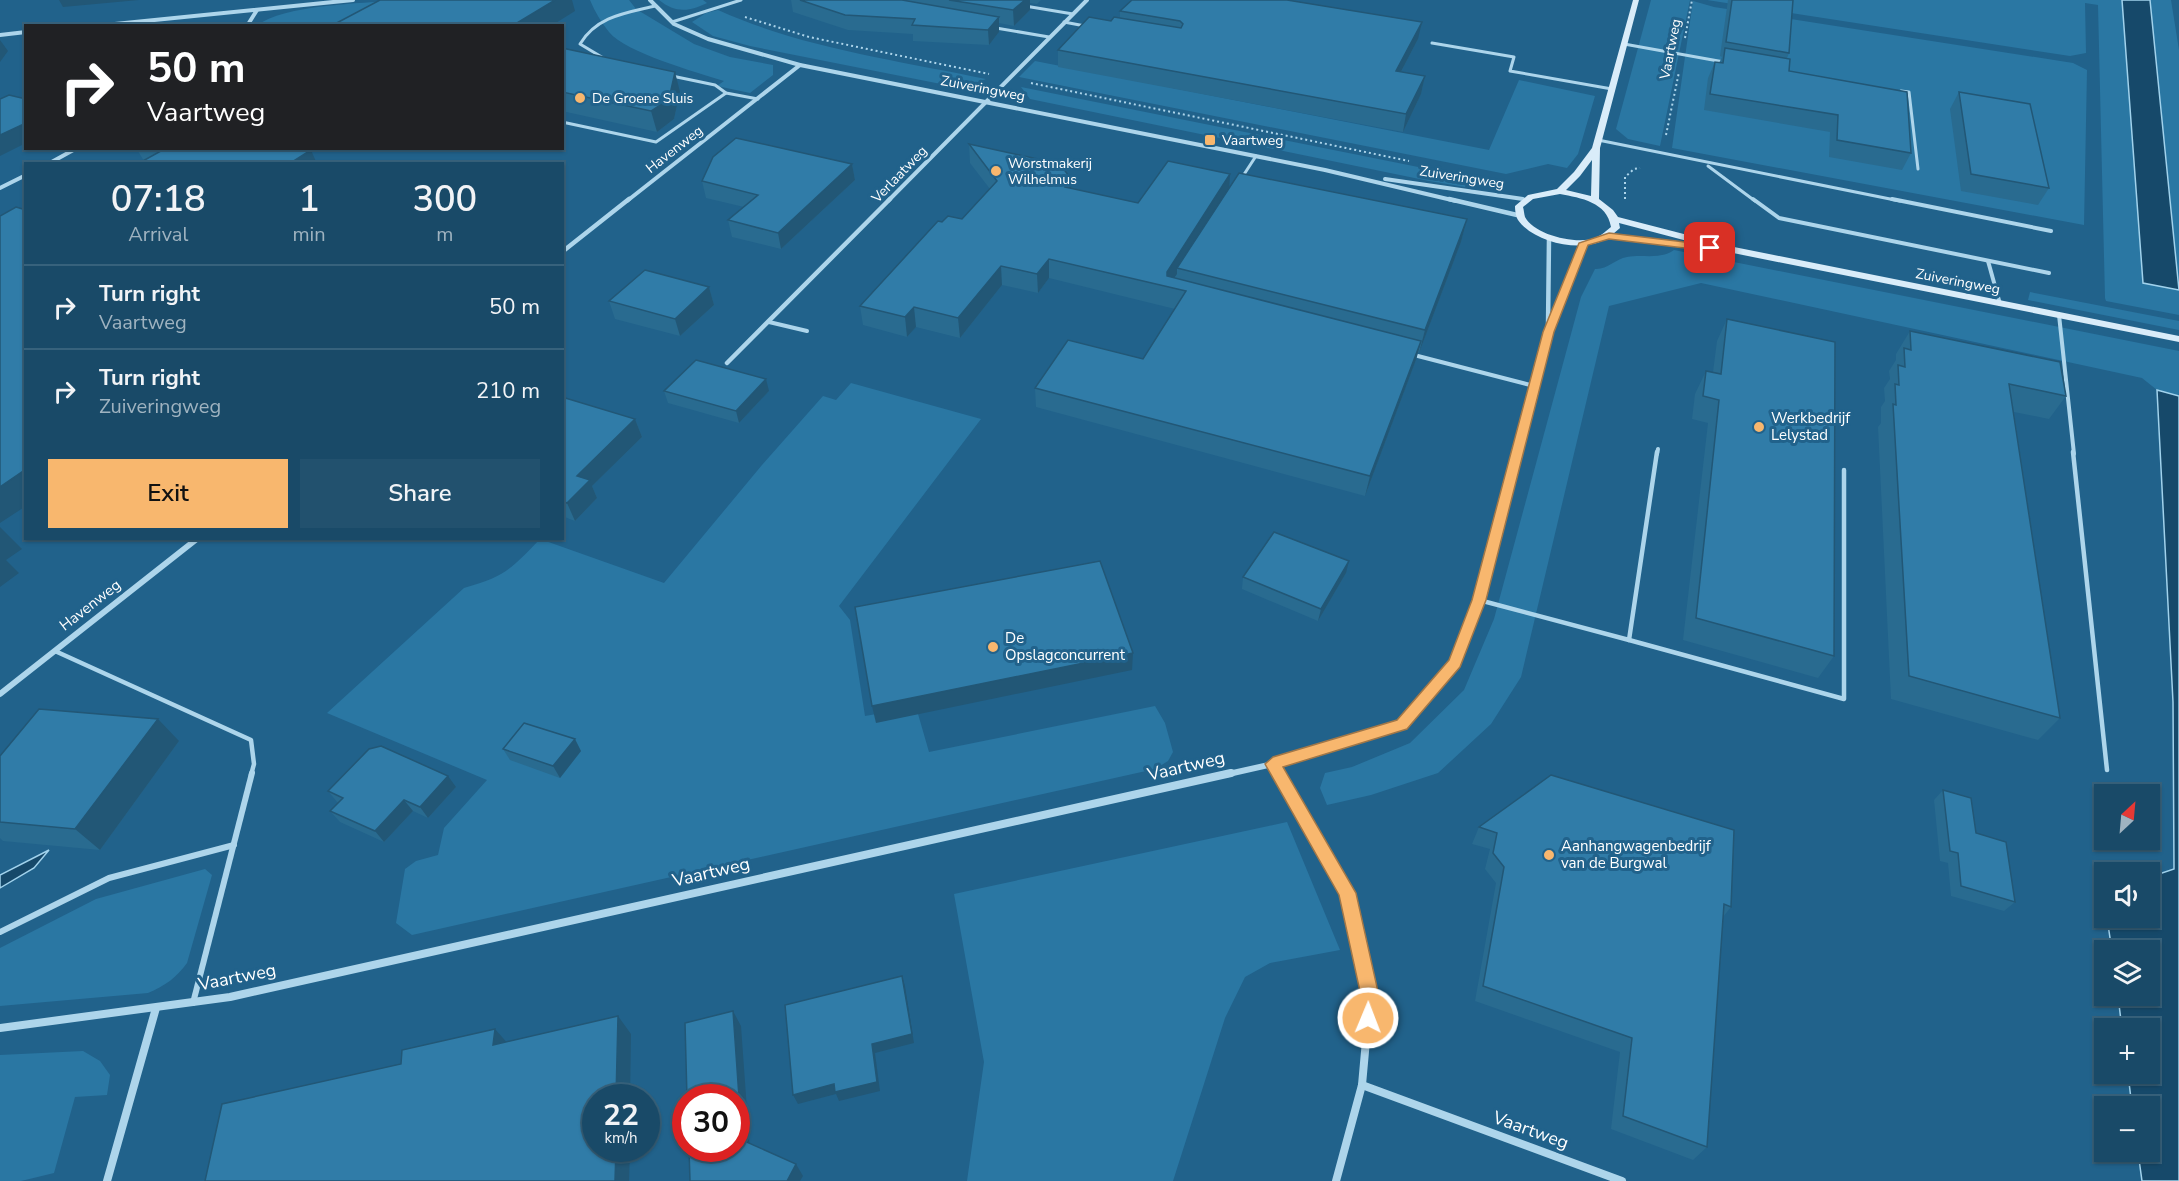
<!DOCTYPE html>
<html lang="en">
<head>
<meta charset="utf-8">
<style>
  :root { --surface:#194a68; --page:#22516e; --text:#f1f3f6; --muted:#9fb3c0; --line:#37627c; --accent:#f8b76e }
  body { margin:0; font-family:"Nunito Sans",sans-serif; background:var(--page); color:var(--text); height:100vh; display:flex; flex-direction:column; font-size:22px; white-space:nowrap }
  * { box-sizing:border-box; margin:0 }
  p { font-size:20px; color:var(--muted) }
  .icon { flex:none; width:33px; height:33px; fill:none; stroke:currentColor; stroke-width:2; stroke-linecap:round; stroke-linejoin:round }
  .map { position:relative; flex:1; overflow:hidden }
  .details { position:absolute; left:24px; top:162px; width:540px; height:378px; display:flex; flex-direction:column; background:var(--surface); border-radius:0px; box-shadow:0 2px 4px #0004,0 0 0 2px var(--line) }
  .details>* { flex:none }
  .top-card { position:absolute; left:24px; top:24px; width:540px; height:126px; border-radius:0px; box-shadow:0 2px 4px #0004,0 0 0 2px var(--line); background:#202124; color:#fff; overflow:hidden }
  .needle { width:39px; rotate:26deg }
  .controls { position:absolute; left:2094px; top:784px; display:grid; gap:12px }
  .controls a { display:grid; place-items:center; width:66px; height:66px; border-radius:0px; background:var(--surface); box-shadow:0 2px 4px #0004,0 0 0 2px var(--line); font-size:30px }
  .speed { position:absolute; left:582px; top:1084px; display:flex; gap:12px; font-size:30px; font-weight:700; text-align:center }
  .speed>* { display:grid; place-content:center; width:78px; height:78px; border-radius:50%; background:var(--surface); box-shadow:0 2px 4px #0004,0 0 0 2px var(--line); line-height:1 }
  .speed small { font-size:15px; font-weight:400 }
  .speed .limit { border:9px solid #d22; background:#fff; color:#111 }
  .pin { position:absolute; display:grid; place-items:center; width:51px; height:51px; color:#fff; margin:-26px; border-radius:12px; box-shadow:0 3px 9px #0006 }
  .me { position:absolute; width:66px; margin:-33px; rotate:1deg; stroke-linejoin:round; filter:drop-shadow(0 0 4px #0008) }
  .turn { display:flex; align-items:center; gap:21px; height:126px; padding:0 24px; font-size:27px }
  .turn .icon { width:78px; height:78px; stroke-width:2.5 }
  .turn b { display:block; font-size:42px; line-height:51px }
  .eta { display:flex; justify-content:space-evenly; align-items:center; height:102px; text-align:center }
  .eta b { font-size:36px; font-weight:600; line-height:42px }
  .cta { display:flex; gap:12px; margin-top:auto; padding:12px 24px }
  .cta a { flex:1; height:69px; border-radius:0px; background:var(--accent); color:#111; font-size:24px; font-weight:600; line-height:69px; text-align:center }
  .cta a+a { background:var(--page); color:var(--text) }
  ul { padding:0; list-style:none }
  li { display:flex; align-items:center; gap:18px; height:84px; padding:0 24px; border-top:2px solid var(--line) }
  li div { flex:1 }
  li b { display:block; font-size:22px }
  li em { font-style:normal }
  .map>svg:first-child { display:block }
  .green { fill:#2a77a3 }
  .water { fill:#16496a; stroke:#a1d2ec; stroke-width:1.5 }
  .lines { fill:none; stroke-linecap:round; stroke-linejoin:round }
  .path { stroke:#add5eb; stroke-width:2; stroke-dasharray:2 3; stroke-linecap:butt }
  .lane-far3 { stroke:#add5eb; stroke-width:3 }
  .lane-far2 { stroke:#add5eb; stroke-width:4 }
  .lane-far1 { stroke:#add5eb; stroke-width:4.5 }
  .lane { stroke:#add5eb; stroke-width:6 }
  .street-far3 { stroke:#add5eb; stroke-width:4 }
  .street-far2 { stroke:#add5eb; stroke-width:4.5 }
  .street-far1 { stroke:#add5eb; stroke-width:6 }
  .street { stroke:#add5eb; stroke-width:8 }
  .secondary { fill:#d9ecf9; fill-rule:evenodd }
  .wall { fill:#296b90 }
  .shaded-wall { fill:#225776 }
  .building { fill:#307ca8; stroke:#225776; stroke-width:1.5 }
  .route { fill:#f8b76e; stroke:#a17748; stroke-width:1.5 }
  .poi-dot { fill:#f8b76e; stroke:#21628b; stroke-width:2 }
  .labels { text-anchor:middle; stroke-width:6; stroke-linejoin:round; paint-order:stroke }
  .far-street-label { font-size:14px; fill:#fff; stroke:#21628b }
  .far-poi-label { font-size:14px; fill:#fff; stroke:#21628b; text-anchor:start }
  .poi-label { font-size:15px; fill:#fff; stroke:#21628b; text-anchor:start }
  .street-label { font-size:15px; fill:#fff; stroke:#21628b }
  .near-street-label { font-size:18px; fill:#fff; stroke:#21628b }
</style>
</head>
<body>
<div class="map">
<svg width="2179" height="1181" viewBox="0 0 2179 1181">
  <rect width="100%" height="100%" fill="#21628b"/>
  <g class="green">
    <path d="M398,0L348,25L256,26C285,4 361,4 398,0Z"/>
    <path d="M590,0H629L636,9L694,44L730,57L773,65V75L750,93L717,86L724,81C696,72 626,53 609,32C601,22 595,12 590,0Z"/>
    <path d="M659,0H703L707,3C689,12 675,13 659,0Z"/>
    <path d="M1651,0H1690L1660,146L1628,139L1616,129Z"/>
    <path d="M1707,0H2122L2143,282L2179,290V315L2106,301L2105,298L2098,5L2085,3L2086,53L2070,56Z"/>
    <path d="M2150,0H2171L2179,50V283Z"/>
    <path d="M1693,1L1714,7L2073,63L2087,70L2084,225L1672,148Z"/>
    <path d="M718,10C802,48 896,60 986,79L965,87L951,86L750,46L713,36L692,22L706,13Z"/>
    <path d="M1035,61L1489,150L1519,80L1595,96L1578,154L1567,168L1548,164L1506,174L1019,77Z"/>
    <path d="M1021,87L1468,177L1465,187L1429,181L1030,99Z"/>
    <path d="M1674,250L2179,351V396L2157,390L2142,378L1701,283L1609,306L1521,677L1491,724L1438,773L1371,795L1327,805L1320,788L1325,773L1352,767L1410,743L1464,690L1494,619L1581,297L1595,269C1607,270 1615,259 1627,257C1643,254 1660,260 1674,250Z"/>
    <path d="M2030,292L2179,321V330L2028,300Z"/>
    <path d="M851,383L981,419L839,606L850,620L865,716L916,707L929,752L1155,706L1165,723L1173,752L1168,761L1155,769L412,935L396,923L405,869L416,861L438,855L444,828L487,780L327,713L464,588C506,576 511,569 540,539L664,583L762,465L823,396L836,400Z"/>
    <path d="M1287,822L1340,950L1270,963L1245,977L1225,1018L1173,1181H967L984,1062L954,894Z"/>
    <path d="M205,869L212,875L187,963C177,977 165,986 148,993L0,1006V948L96,899Z"/>
    <path d="M83,1051L100,1061L110,1075L107,1095L75,1097L54,1173L21,1181H0V1055Z"/>
  </g>
  <g class="water">
    <path d="M2122,0H2150L2179,290L2143,283Z"/>
    <path d="M2157,390L2179,396V1181H2142L2138,1152H2150V1107H2132L2128,1074H2150V1029H2122L2118,996H2150V951H2112L2107,918H2150V877L2174,869L2173,702Z"/>
    <path d="M49,850L34,868L0,888V875Z"/>
  </g>
  <g class="lines">
    <g class="path">
      <path d="M745,17L809,37L989,74"/>
      <path d="M1685,38L1692,0"/>
      <path d="M1031,83L1409,161"/>
      <path d="M1666,135L1679,72"/>
      <path d="M1625,199V177L1634,169L1640,168"/>
    </g>
    <g class="lane-far3">
      <path d="M1025,6L1073,14"/>
      <path d="M672,22L741,0"/>
      <path d="M1064,22L1085,26"/>
      <path d="M996,28L1049,37"/>
      <path d="M1432,43L1514,57L1510,71L1612,89"/>
      <path d="M1624,44L1724,62"/>
      <path d="M605,59L580,44C597,16 626,13 655,6"/>
      <path d="M672,76L715,85L726,93L758,99"/>
      <path d="M1901,91L1909,92L1918,169"/>
      <path d="M562,122L656,142L726,93"/>
      <path d="M1598,140L1900,201"/>
      <path d="M1708,166L1755,201"/>
      <path d="M1241,179L1256,156"/>
    </g>
    <g class="lane-far2">
      <path d="M1753,199L1779,218L2049,273"/>
      <path d="M1892,199L2051,231"/>
      <path d="M1988,261L2000,304"/>
      <path d="M2059,315L2074,454"/>
      <path d="M769,322L807,331"/>
      <path d="M1414,355L1534,386"/>
      <path d="M1657,454L1658,449"/>
    </g>
    <g class="lane-far1">
      <path d="M2073,452L2107,770"/>
      <path d="M1479,600L1629,640L1657,452"/>
      <path d="M1629,640L1844,699V470"/>
      <path d="M55,651L251,740L254,764L251,775"/>
    </g>
    <g class="lane">
      <path d="M0,932L109,878L234,845"/>
      <path d="M193,1003L252,773"/>
    </g>
    <g class="street-far3">
      <path d="M650,0L674,24L708,39L800,65L1325,170L1456,201"/>
      <path d="M95,26L353,0"/>
      <path d="M247,26L257,10"/>
      <path d="M0,35L26,32"/>
      <path d="M48,164L77,148"/>
      <path d="M1385,179L1523,199"/>
      <path d="M0,188L26,175"/>
      <path d="M627,201L800,65"/>
      <path d="M888,201L1087,0"/>
    </g>
    <g class="street-far2">
      <path d="M1449,199L1517,215"/>
      <path d="M562,252L629,199"/>
      <path d="M1548,328L1549,238"/>
      <path d="M727,363L890,199"/>
      <path d="M1517,454L1548,332L1584,243"/>
    </g>
    <g class="street-far1">
      <path d="M0,694L198,538"/>
      <path d="M1273,764L1279,775"/>
      <path d="M1224,775L1273,764L1402,724L1455,663L1479,600L1517,452"/>
    </g>
    <g class="street">
      <path d="M1278,773L1347,893L1370,996L1362,1085L1336,1181"/>
      <path d="M0,1028L230,997L1231,773"/>
      <path d="M1362,1085L1622,1181"/>
      <path d="M107,1181L156,1008"/>
    </g>
    <path class="secondary" d="M1633,0H1639L1600,148L1599,199L1613,210L1618,217L1734,247L2179,336V342L1733,253L1619,223L1620,228L1613,234L1700,244L1704,247L1700,250L1607,238C1584,254 1534,243 1518,220C1516,217 1515,211 1515,206L1528,195L1557,189L1574,172L1592,148ZM1592,160L1591,196L1566,190L1580,176ZM1560,194C1581,198 1607,202 1611,227C1607,230 1601,236 1595,238C1577,245 1534,235 1525,217C1524,214 1524,210 1523,207L1533,199Z"/>
  </g>
  <g class="wall">
    <path d="M791,0H1041L1037,4L1030,3V10L1014,26L999,23V32L989,45L913,41V34L848,30L793,12Z"/>
    <path d="M1728,0H1793L1789,53L1787,58L1789,71L1911,153L1902,170L1829,157L1830,132L1704,110L1708,78L1715,62L1719,63L1722,57L1720,56Z"/>
    <path d="M1120,11L1418,39L1401,72L1425,76L1421,94L1403,132L1058,67V50L1120,18Z"/>
    <path d="M562,48L680,92L674,119L657,132L562,111Z"/>
    <path d="M1959,92L2049,188L2038,205L1961,191L1950,109Z"/>
    <path d="M969,144L1071,179L1072,188L1138,203L1229,187L1467,219L1461,242L1419,353L1418,352L1416,360L1365,496L1036,407L1035,388L1143,359L1175,309L1049,278L1038,293L1002,285L960,338L916,327L907,337L863,325L860,306L942,222L962,219L990,189L970,163Z"/>
    <path d="M136,148H303L317,164H142L141,162L144,161Z"/>
    <path d="M852,164L855,180L781,249L732,237L728,220L744,207L706,198L702,181Z"/>
    <path d="M709,287L714,305L680,336L615,319L609,301Z"/>
    <path d="M1727,319L1834,656L1818,678L1683,640L1708,423L1692,419L1695,394L1706,371L1713,372L1717,341Z"/>
    <path d="M1910,331L2066,396L2049,419L2014,412L2060,718L2038,740L1891,699L1878,427L1881,423V407L1885,401L1884,388L1890,379L1889,371L1896,360V354Z"/>
    <path d="M664,391H769L739,423L668,403Z"/>
    <path d="M562,397L635,419L642,437L592,486L597,498L575,521L562,516Z"/>
    <path d="M1346,573L1318,621L1242,589L1243,577Z"/>
    <path d="M179,741L100,850L3,841L0,838V756Z"/>
    <path d="M503,749L581,751L560,778L510,760Z"/>
    <path d="M456,787L428,818L413,811L384,842L340,822L330,811L338,803L328,791Z"/>
    <path d="M1943,790L1976,833L2015,902L2004,911L1951,896L1948,863L1940,861L1934,800Z"/>
    <path d="M1479,827L1731,907L1723,917L1707,1147L1693,1160L1611,1129L1620,1052L1475,1001L1496,883L1485,869L1490,849L1472,844Z"/>
  </g>
  <g class="shaded-wall">
    <path d="M59,0H139L63,7Z"/>
    <path d="M555,0H572L575,11L551,26H512Z"/>
    <path d="M1025,0H1030V10L1014,26L1013,10Z"/>
    <path d="M999,17V32L989,45L988,30Z"/>
    <path d="M1422,22L1418,39L1392,89L1396,71Z"/>
    <path d="M0,40L8,51L0,62Z"/>
    <path d="M675,72L680,92L674,119L657,132L651,111Z"/>
    <path d="M1425,76L1421,94L1403,132L1406,114Z"/>
    <path d="M26,123V143L0,156V135Z"/>
    <path d="M311,150L317,164H289Z"/>
    <path d="M852,164L855,180L781,249L778,233Z"/>
    <path d="M1230,174L1229,193L1177,268V274L1168,287L1167,272Z"/>
    <path d="M1071,179L1072,198L1065,187Z"/>
    <path d="M1467,219L1461,242L1419,353L1425,330Z"/>
    <path d="M1049,259V278L1038,293L1037,274Z"/>
    <path d="M1001,266L1002,285L960,338L958,318Z"/>
    <path d="M709,287L714,305L680,336L675,319Z"/>
    <path d="M914,307L916,327L907,337L905,317Z"/>
    <path d="M1421,341L1416,360L1365,496L1370,476Z"/>
    <path d="M766,379L769,391L739,423L736,411Z"/>
    <path d="M635,419L642,437L592,486L597,498L575,521L567,503L577,476Z"/>
    <path d="M26,469V506L0,523V487Z"/>
    <path d="M0,527L22,549L6,560L19,573L0,587Z"/>
    <path d="M1349,561L1346,573L1318,621L1321,609Z"/>
    <path d="M1133,653L1132,670L876,723L872,706Z"/>
    <path d="M158,719L179,741L100,850L75,829Z"/>
    <path d="M575,739L581,751L560,778L553,766Z"/>
    <path d="M448,776L456,787L428,818L420,807Z"/>
    <path d="M404,800L413,811L384,842L375,831Z"/>
    <path d="M902,976L905,986L914,1043L875,1053L880,1091L839,1101L836,1094L798,1104L793,1095Z"/>
    <path d="M733,1011L741,1026L750,1152L742,1140Z"/>
    <path d="M618,1016L631,1034L630,1098H616Z"/>
    <path d="M495,1029L511,1047L493,1045Z"/>
    <path d="M616,1149H630L629,1181H615Z"/>
    <path d="M796,1164L803,1176L800,1181H787Z"/>
  </g>
  <g class="building">
    <path d="M380,0H555L512,26H331Z"/>
    <path d="M800,0H902L999,17L988,30L912,25L915,19L845,15Z"/>
    <path d="M949,0H1025L1013,10Z"/>
    <path d="M1132,0H1287L1422,22L1396,71L1425,76L1406,114L1058,50L1089,17L1111,21L1114,17L1181,28L1183,24L1180,21L1120,11Z"/>
    <path d="M1732,0H1793L1789,53L1726,42Z"/>
    <path d="M562,48L675,72L669,99L651,111L562,92Z"/>
    <path d="M1725,48L1790,59L1789,71L1907,92L1911,153L1837,140L1838,115L1710,94L1715,62L1723,63Z"/>
    <path d="M1959,92L2030,104L2049,188L1971,174Z"/>
    <path d="M9,95L26,99V123L0,135V99Z"/>
    <path d="M736,138L852,164L778,233L728,220L758,195L702,181L713,157Z"/>
    <path d="M969,144L1060,164L1071,179L1065,187L1138,203L1168,161L1230,174L1167,272V276L1421,341L1370,476L1035,388L1068,340L1143,359L1186,291L1049,259L1037,274L1001,266L958,318L914,307L905,317L860,306L938,221L942,222L948,216L962,219L997,181Z"/>
    <path d="M151,148H303L311,150L289,164H145L141,162L161,151Z"/>
    <path d="M1239,173L1467,219L1425,330L1177,268Z"/>
    <path d="M16,207L26,210V469L0,487V216Z"/>
    <path d="M645,270L709,287L675,319L609,301Z"/>
    <path d="M1727,319L1835,342L1834,656L1696,618L1719,400L1703,396L1706,371L1721,374Z"/>
    <path d="M1910,331L2060,362L2066,396L2009,384L2060,718L1909,676L1893,404L1896,405L1895,384L1899,385L1898,365L1905,367L1904,348L1911,350Z"/>
    <path d="M696,360L766,379L736,411L664,391Z"/>
    <path d="M562,397L635,419L577,476L590,480L567,503L562,501Z"/>
    <path d="M1274,532L1349,561L1321,609L1243,577Z"/>
    <path d="M1100,561L1133,653L872,706L855,607Z"/>
    <path d="M39,709L158,719L75,829L0,822V756Z"/>
    <path d="M524,723L575,739L553,766L503,749Z"/>
    <path d="M381,746L448,776L420,807L404,800L375,831L330,811L343,798L328,791L369,749Z"/>
    <path d="M1551,775L1734,830L1731,907L1724,904L1707,1147L1623,1116L1632,1038L1483,986L1504,867L1493,853L1497,833L1479,827Z"/>
    <path d="M1943,790L1971,798L1976,833L2006,842L2015,902L1961,886L1958,853L1950,851Z"/>
    <path d="M902,976L912,1034L872,1044L877,1082L835,1092L834,1084L793,1095L785,1005Z"/>
    <path d="M733,1011L742,1140L796,1164L787,1181H690L689,1149H736V1098H687L685,1023Z"/>
    <path d="M618,1016L616,1098H596V1149H616L615,1181H205L222,1104L401,1064L402,1050L495,1029L493,1045Z"/>
  </g>
  <path class="route" d="M1609,233L1710,245L1715,248L1710,251L1609,239L1588,245L1554,332L1486,600L1460,667L1407,729L1283,767L1356,893L1379,996L1374,1024L1368,1027L1362,1024L1359,1018L1361,996L1339,895L1265,764L1273,757L1397,720L1449,660L1472,600L1543,332L1579,243Z"/>
  <g class="poi-dot">
    <circle cx="580" cy="98" r="6"/>
    <rect x="1204" y="134" width="12" height="12" rx="3"/>
    <circle cx="996" cy="171" r="6"/>
    <circle cx="1759" cy="427" r="6"/>
    <circle cx="993" cy="647" r="6"/>
    <circle cx="1549" cy="855" r="6"/>
  </g>
  <g class="labels">
    <g class="far-street-label">
      <text transform="translate(1670 49) rotate(-79)" y="5">Vaartweg</text>
      <text transform="translate(983 88) rotate(11)" y="5">Zuiveringweg</text>
      <text transform="translate(674 149) rotate(-38)" y="5">Havenweg</text>
      <text transform="translate(899 174) rotate(-46)" y="5">Verlaatweg</text>
      <text transform="translate(1462 177) rotate(9)" y="5">Zuiveringweg</text>
      <text transform="translate(1958 281) rotate(11)" y="5">Zuiveringweg</text>
    </g>
    <g class="far-poi-label">
      <text x="592" y="103">De Groene Sluis</text>
      <text x="1222" y="145">Vaartweg</text>
      <text x="1008" y="168">Worstmakerij<tspan x="1008" dy="16">Wilhelmus</tspan></text>
    </g>
    <g class="poi-label">
      <text x="1771" y="423">Werkbedrijf<tspan x="1771" dy="17">Lelystad</tspan></text>
      <text x="1005" y="643">De<tspan x="1005" dy="17">Opslagconcurrent</tspan></text>
      <text x="1561" y="851">Aanhangwagenbedrijf<tspan x="1561" dy="17">van de Burgwal</tspan></text>
    </g>
    <g class="street-label">
      <text transform="translate(90 605) rotate(-38)" y="5">Havenweg</text>
    </g>
    <g class="near-street-label">
      <text transform="translate(1186 766) rotate(-13)" y="6">Vaartweg</text>
      <text transform="translate(711 872) rotate(-13)" y="6">Vaartweg</text>
      <text transform="translate(237 977) rotate(-11)" y="6">Vaartweg</text>
      <text transform="translate(1531 1130) rotate(20)" y="6">Vaartweg</text>
    </g>
  </g>
</svg>
<div class="controls">
<a><svg class="needle" viewBox="-14 -14 28 28"><path d="M0-13l5 13h-10z" fill="#e53935"/><path d="M0 13l5-13h-10z" fill="#9fb3c0"/></svg></a>
<a><svg class="icon" aria-label="sound" viewBox="0 0 24 24"><path d="M4 9h4l5-4v14l-5-4H4zM17 9q2 3 0 6"/></svg></a>
<a><svg class="icon" aria-label="layers" viewBox="0 0 24 24"><path d="M12 4l9 5-9 5-9-5zM3 14l9 5 9-5"/></svg></a>
<a>+</a>
<a>−</a>
</div>
<div class="speed"><div>22<small>km/h</small></div><div class="limit">30</div></div>
<div class="pin" style="left:1710px;top:248px;background:#d93025"><svg class="icon" aria-label="arrive" viewBox="0 0 24 24"><path d="M6 21V4h12l-3 4 3 4H6"/></svg></div>
<svg class="me" style="left:1368px;top:1018px" viewBox="-20 -20 40 40"><circle r="17" fill="#f8b76e" stroke="#fff" stroke-width="3"/><path d="M0-11L8 9 0 5-8 9z" fill="#fff"/></svg>
<div class="top-card">
<div class="turn"><svg class="icon" aria-label="right" viewBox="0 0 24 24"><path d="M7 20v-9h11M14 6l5 5-5 5"/></svg><div><b>50 m</b>Vaartweg</div></div>
</div>
<section class="details">
<div class="eta">
<div><b>07:18</b><p>Arrival</p></div>
<div><b>1</b><p>min</p></div>
<div><b>300</b><p>m</p></div>
</div>
<ul>
<li><svg class="icon" aria-label="right" viewBox="0 0 24 24"><path d="M7 20v-9h11M14 6l5 5-5 5"/></svg><div><b>Turn right</b><p>Vaartweg</p></div><em>50 m</em></li>
<li><svg class="icon" aria-label="right" viewBox="0 0 24 24"><path d="M7 20v-9h11M14 6l5 5-5 5"/></svg><div><b>Turn right</b><p>Zuiveringweg</p></div><em>210 m</em></li>
</ul>
<div class="cta"><a>Exit</a><a>Share</a></div>
</section>
</div>
</body>
</html>
